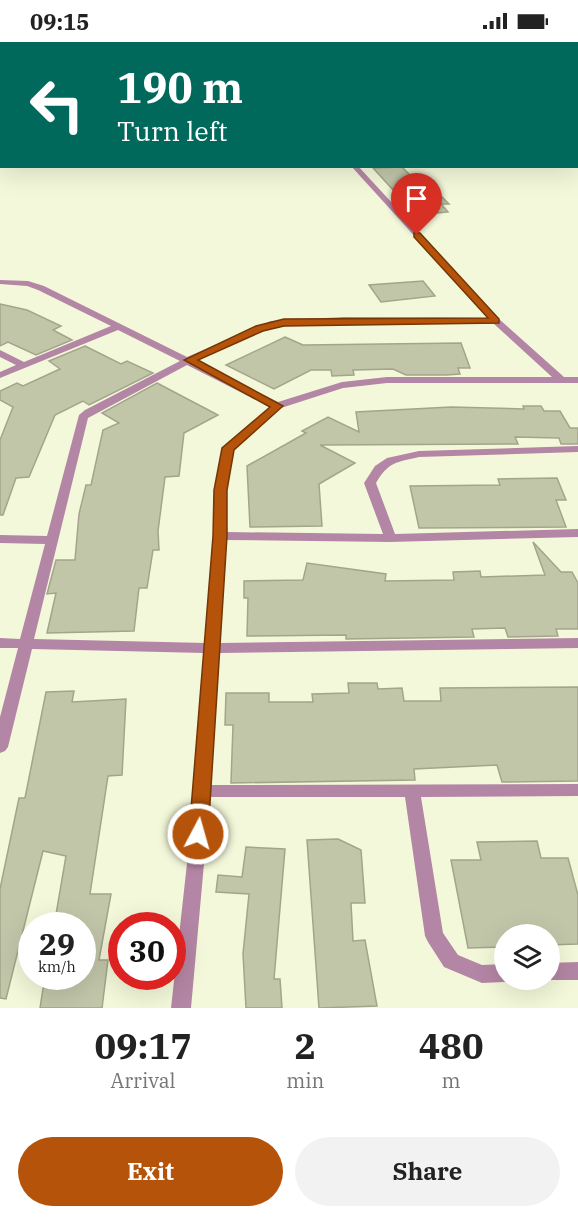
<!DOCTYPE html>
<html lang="en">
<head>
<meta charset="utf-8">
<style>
  :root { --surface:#fff; --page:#f2f2f2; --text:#222; --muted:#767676; --accent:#b45309 }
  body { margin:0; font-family:"IBM Plex Serif",serif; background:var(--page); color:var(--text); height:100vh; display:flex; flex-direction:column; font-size:22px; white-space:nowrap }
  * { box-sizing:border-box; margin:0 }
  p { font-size:20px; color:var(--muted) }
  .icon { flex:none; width:33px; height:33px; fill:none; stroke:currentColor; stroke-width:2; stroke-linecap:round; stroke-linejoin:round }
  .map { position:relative; height:966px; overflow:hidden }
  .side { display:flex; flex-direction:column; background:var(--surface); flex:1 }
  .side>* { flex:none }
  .banner { position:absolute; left:0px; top:0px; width:579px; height:126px; box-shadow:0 6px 24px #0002; background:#00695c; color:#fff; overflow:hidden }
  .controls { position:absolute; left:494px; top:882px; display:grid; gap:12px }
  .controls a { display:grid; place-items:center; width:66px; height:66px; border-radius:50%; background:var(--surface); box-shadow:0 6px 24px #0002; font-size:30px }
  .speed { position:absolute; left:18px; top:870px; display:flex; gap:12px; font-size:30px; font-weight:700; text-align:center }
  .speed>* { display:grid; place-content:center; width:78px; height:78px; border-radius:50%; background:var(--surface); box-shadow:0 6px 24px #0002; line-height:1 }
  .speed small { font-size:15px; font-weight:400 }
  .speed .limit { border:9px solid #d22; background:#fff; color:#111 }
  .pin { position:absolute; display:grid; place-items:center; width:51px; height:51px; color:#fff; margin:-62px -26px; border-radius:50% 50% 50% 0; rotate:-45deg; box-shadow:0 0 6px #0007 }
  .pin .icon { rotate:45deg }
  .me { position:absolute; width:66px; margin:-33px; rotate:6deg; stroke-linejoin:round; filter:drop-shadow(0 0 4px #0008) }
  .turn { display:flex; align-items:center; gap:21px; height:126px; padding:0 18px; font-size:27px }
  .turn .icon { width:78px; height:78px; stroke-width:2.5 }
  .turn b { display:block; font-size:42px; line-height:51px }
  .eta { display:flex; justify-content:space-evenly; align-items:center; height:102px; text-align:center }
  .eta b { font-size:36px; font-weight:700; line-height:42px }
  .cta { display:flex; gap:12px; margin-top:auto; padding:12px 18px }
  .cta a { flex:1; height:69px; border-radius:36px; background:var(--accent); color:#fff; font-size:24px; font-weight:700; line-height:69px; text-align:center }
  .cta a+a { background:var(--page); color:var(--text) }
  .status { display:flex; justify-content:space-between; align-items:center; height:42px; padding:0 30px; background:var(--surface); direction:ltr }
  .status svg { height:16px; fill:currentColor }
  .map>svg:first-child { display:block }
  .building { fill:#c2c6a9; stroke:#a2a58a; stroke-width:1.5 }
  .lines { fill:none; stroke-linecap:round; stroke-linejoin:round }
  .lane { fill:#b486a5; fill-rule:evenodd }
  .street { fill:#b486a5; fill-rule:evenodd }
  .route { fill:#b45309; stroke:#753606; stroke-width:1.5 }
</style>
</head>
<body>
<div class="status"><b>09:15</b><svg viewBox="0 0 49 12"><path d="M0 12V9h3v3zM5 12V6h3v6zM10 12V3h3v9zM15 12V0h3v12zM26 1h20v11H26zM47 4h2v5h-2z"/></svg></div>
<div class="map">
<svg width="578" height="966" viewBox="0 0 578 966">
  <rect width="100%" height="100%" fill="#f4f8da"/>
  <g class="building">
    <path d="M402,125L412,135L421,134L449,162H441L448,170L416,173L373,126Z"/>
    <path d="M423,239L435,254L381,260L369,243Z"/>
    <path d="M0,262L27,268L61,284L53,288L72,298L36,313L8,300L0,304Z"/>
    <path d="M285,295L303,303L461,301L470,326H458L460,332L446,333H406L393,327L353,328L354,333L332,334L331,328H311L274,347L226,323Z"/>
    <path d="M85,304L121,322L127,319L153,331L89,363L83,359L55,373L29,435L16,436L3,473H0V398L13,365L0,358V349L17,341L23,344L60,327L49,319Z"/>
    <path d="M157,341L218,373L184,391L179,434L165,435L158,489L159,508H153L147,546H139L134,589L47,591L56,551L47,552L56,518H75L79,472L86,443H91L103,388L119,381L102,371Z"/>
    <path d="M523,364H541L544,369H560L570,386H578V402H561L559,396L515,395L518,402L320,403L355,421L319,442L322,484L250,485L247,424L306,391L302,389L328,375L359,390L356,370L451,365L524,367Z"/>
    <path d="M557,436L566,458H556L566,485L419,486L410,444L500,443L498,437Z"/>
    <path d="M533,500L561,530H572L578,541V587H556L558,594L508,595L505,586L472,587L474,595L346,597V593L247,594L248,556H244V539L303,538L307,521L386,532L385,539L454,538L453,530L480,529L481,535L545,533Z"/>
    <path d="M348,641H377L378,647L402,646L404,659H441L440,646L578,645V739L502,740L497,723L414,727L415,738L231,741L233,683H225L226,651H269V660H313L312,652L349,651Z"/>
    <path d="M74,649L72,660L126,657L122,733L108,734L90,852H111L99,918H108L102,966H40L45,934H82V884H54L66,814L43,809L6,957L0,956V847L19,756H25L46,650Z"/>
    <path d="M338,797L361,808L365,861H351L353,899L365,898L377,964L319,966L307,798Z"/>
    <path d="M537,799L541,816H568L578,853V902L549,903V892H504V905L468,906L451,818H481L477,800Z"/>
    <path d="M246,805L285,807L274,937H280L282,966H246L243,912L249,852L216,850L218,833L242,835Z"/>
  </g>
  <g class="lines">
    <path class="lane" d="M259,0H263L264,2H260Z"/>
    <g class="street">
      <rect x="154" y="0" width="4" height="2"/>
      <path d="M350,0H354L355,2H350Z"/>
      <path d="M440,0H461L430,2Z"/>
      <path d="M551,0H556L557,2H552Z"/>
      <rect x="0" y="22" width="2" height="4"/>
      <path d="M351,124H358L499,277L564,335H578V341H387L343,346L281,366L233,407L226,448V490L383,492L364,441L375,424L387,416L419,409L578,404V410L419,415C397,420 388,420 376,441L395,492L578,487V495L390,500L226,498L220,601L578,596V606L219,611L211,743L578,742V754L421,755L443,891L458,913L482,923L504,922V938H510L504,940L482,941L444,925L428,900L425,894L405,755H210L191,966H171L195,749L205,611L32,607L8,705L5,709L0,711V675L18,606H0V596L20,597L45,502L0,501V493L47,494L79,373L85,368L180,319L118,288L0,336V330L16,323L0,315V308L24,320L111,284L38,248L27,244L0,242V238L28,239L44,244L187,315L271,279L344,275L489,276ZM344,281L494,282L552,335H387L342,340L278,360L195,319L273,285ZM187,323L270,365L223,406L214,448V494L206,601L34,597L88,376Z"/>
      <path d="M578,920V938H546H549V921Z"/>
    </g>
  </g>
  <path class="route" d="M414,191H420L499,277V281L284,284L263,289L198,318L283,364L234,408L227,448V494L208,792L205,798L198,800L192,798L189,792L213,494L214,448L222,406L270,365L184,318L256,284L284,277L488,276L414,195Z"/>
</svg>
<div class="controls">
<a><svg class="icon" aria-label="layers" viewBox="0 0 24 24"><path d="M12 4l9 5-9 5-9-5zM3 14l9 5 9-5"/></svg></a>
</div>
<div class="speed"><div>29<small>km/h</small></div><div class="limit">30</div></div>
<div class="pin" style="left:417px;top:193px;background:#d93025"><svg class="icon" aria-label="arrive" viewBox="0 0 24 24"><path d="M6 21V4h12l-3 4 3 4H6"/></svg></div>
<svg class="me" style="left:198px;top:792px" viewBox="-20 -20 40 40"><circle r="17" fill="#b45309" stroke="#fff" stroke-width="3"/><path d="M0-11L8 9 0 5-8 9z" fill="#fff"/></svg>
<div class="banner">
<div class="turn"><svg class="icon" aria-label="left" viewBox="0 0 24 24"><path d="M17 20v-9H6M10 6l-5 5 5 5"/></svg><div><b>190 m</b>Turn left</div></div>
</div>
</div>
<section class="side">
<div class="eta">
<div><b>09:17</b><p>Arrival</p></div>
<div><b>2</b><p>min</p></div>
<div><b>480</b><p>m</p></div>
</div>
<div class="cta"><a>Exit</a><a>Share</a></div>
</section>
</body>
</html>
